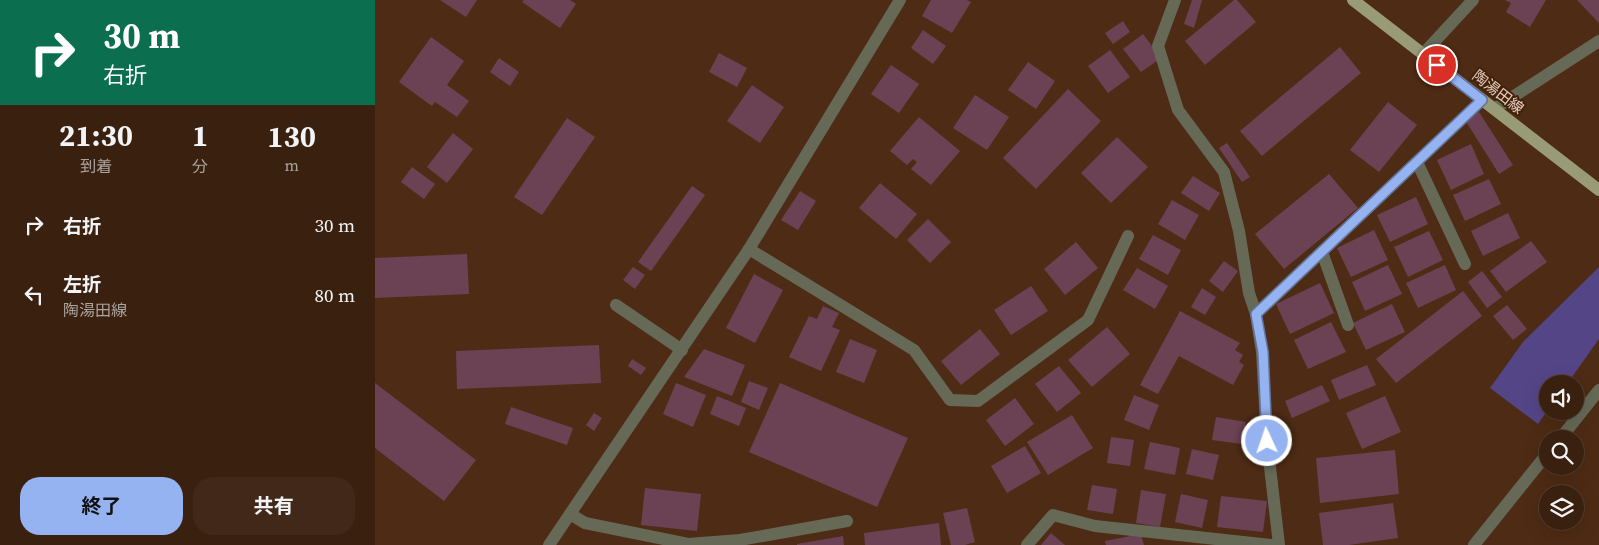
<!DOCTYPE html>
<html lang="ja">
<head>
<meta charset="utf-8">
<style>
  :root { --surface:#3a200f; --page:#412818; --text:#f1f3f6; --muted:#aba39e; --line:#543e2f; --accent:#95b2f1 }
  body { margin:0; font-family:"Source Serif 4","Noto Sans JP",serif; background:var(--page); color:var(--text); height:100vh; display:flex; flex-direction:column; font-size:19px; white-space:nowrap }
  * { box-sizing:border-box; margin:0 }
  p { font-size:16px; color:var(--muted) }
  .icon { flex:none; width:28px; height:28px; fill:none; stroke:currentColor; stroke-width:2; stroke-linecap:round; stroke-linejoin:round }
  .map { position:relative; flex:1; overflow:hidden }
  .details { display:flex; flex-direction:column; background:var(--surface); width:375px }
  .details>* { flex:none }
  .top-card { background:#0b6e4f; color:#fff; overflow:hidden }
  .buttons { position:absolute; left:1164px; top:375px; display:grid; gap:10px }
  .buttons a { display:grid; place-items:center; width:45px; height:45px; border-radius:50%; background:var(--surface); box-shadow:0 5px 20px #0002,0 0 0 1px var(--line); font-size:25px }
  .pin { position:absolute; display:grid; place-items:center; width:42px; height:42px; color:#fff; margin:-21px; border:2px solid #fff; border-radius:50%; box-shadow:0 1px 5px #0007 }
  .me { position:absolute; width:55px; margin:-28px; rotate:357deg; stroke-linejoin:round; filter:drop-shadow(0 0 4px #0008) }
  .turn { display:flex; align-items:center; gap:18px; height:105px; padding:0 20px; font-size:22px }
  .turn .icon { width:65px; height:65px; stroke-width:2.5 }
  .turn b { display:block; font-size:35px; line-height:42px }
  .eta { display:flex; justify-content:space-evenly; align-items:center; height:85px; text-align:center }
  .eta b { font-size:30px; font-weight:700; line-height:35px }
  .primary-button { display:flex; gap:10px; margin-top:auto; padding:10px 20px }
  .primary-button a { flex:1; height:58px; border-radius:20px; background:var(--accent); color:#111; font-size:20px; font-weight:700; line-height:58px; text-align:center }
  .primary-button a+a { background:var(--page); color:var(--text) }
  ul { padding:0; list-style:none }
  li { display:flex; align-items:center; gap:15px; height:70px; padding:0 20px }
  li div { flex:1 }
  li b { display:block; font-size:19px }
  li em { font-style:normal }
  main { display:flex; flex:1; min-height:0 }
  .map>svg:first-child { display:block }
  .green { fill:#544587 }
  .building { fill:#6b4254 }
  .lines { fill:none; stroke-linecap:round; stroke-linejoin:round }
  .minor { stroke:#676957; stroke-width:12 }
  .major { stroke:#989b75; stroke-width:12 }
  .route-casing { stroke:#61749d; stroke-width:12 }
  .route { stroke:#95b2f1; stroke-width:9 }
  .labels { text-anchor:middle; stroke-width:4; stroke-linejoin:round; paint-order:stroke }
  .street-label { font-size:15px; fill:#e6cfc2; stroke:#432109 }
</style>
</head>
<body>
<main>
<section class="details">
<div class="top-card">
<div class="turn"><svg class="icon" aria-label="right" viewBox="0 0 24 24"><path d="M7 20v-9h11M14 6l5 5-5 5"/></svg><div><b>30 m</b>右折</div></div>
</div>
<div class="eta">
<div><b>21:30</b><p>到着</p></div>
<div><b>1</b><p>分</p></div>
<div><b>130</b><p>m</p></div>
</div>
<ul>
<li><svg class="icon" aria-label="right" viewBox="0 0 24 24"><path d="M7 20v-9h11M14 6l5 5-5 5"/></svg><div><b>右折</b></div><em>30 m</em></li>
<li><svg class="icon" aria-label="left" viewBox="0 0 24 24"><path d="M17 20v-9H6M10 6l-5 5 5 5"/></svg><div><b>左折</b><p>陶湯田線</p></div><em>80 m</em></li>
</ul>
<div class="primary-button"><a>終了</a><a>共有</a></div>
</section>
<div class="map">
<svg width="1224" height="545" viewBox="0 0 1224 545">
  <rect width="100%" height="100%" fill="#4e2b14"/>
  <path class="green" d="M1224,267V339L1192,384H1172V411L1163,424L1115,388L1148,342Z"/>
  <g class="building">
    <path d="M65,0H102L91,17Z"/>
    <path d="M149,0H195L201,4L185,28L147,2Z"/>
    <path d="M556,0H592L596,2L577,33L547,16Z"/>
    <path d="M817,0H827L819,28L809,24Z"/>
    <path d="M859,0H862L881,22L830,65L810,41Z"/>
    <path d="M1130,0H1171L1155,27L1131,12L1136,3Z"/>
    <path d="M1202,0H1224V23Z"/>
    <path d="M748,21L755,32L738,44L730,33Z"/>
    <path d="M548,30L571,46L558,64L536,48Z"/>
    <path d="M768,34L786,58L766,72L748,49Z"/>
    <path d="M56,37L89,61L72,85L94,101L82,117L60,102L57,106L24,82Z"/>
    <path d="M965,47L986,73L887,156L865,131Z"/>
    <path d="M735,50L755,77L733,93L713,66Z"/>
    <path d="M344,53L372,68L362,87L334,72Z"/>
    <path d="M124,58L144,72L135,86L115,72Z"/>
    <path d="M653,62L680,81L661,109L633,90Z"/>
    <path d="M516,65L544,84L524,113L496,94Z"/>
    <path d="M377,85L409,107L385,143L352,121Z"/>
    <path d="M693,89L726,121L661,189L628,158Z"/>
    <path d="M600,95L634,117L612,150L578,128Z"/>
    <path d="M1013,102L1042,125L1004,172L975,150Z"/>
    <path d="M1104,112L1138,165L1124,174L1090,120Z"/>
    <path d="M544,117L585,151L556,185L536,169L542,162L538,159L532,165L515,151Z"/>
    <path d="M192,118L220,137L167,215L139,197Z"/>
    <path d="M78,133L98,149L72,183L52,167Z"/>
    <path d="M742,137L773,167L736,203L706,173Z"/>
    <path d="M852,143L875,177L867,182L844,148Z"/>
    <path d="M1096,144L1109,174L1076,190L1062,160Z"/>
    <path d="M37,167L60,184L49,199L26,182Z"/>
    <path d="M954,174L983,208L909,269L880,234Z"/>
    <path d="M818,176L845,193L834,211L806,193Z"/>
    <path d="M1114,179L1126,204L1090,221L1078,195Z"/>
    <path d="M505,183L542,214L521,239L484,208Z"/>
    <path d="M317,186L330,195L276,271L263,262Z"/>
    <path d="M425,191L441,201L423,230L406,220Z"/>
    <path d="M1041,197L1053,224L1015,242L1002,215Z"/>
    <path d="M797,200L824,215L810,240L783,224Z"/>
    <path d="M1133,213L1145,238L1108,256L1096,231Z"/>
    <path d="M553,219L576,242L555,263L532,240Z"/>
    <path d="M999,230L1013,260L976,277L962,248Z"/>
    <path d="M1054,231L1068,260L1033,277L1019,247Z"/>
    <path d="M778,235L806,250L793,275L764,259Z"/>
    <path d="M1156,241L1172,262L1131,292L1115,271Z"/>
    <path d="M701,242L723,268L690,295L669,269Z"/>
    <path d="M92,254L94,294L0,298V258Z"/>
    <path d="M849,261L863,271L848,292L834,281Z"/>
    <path d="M1013,265L1027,294L990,311L977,282Z"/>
    <path d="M1070,265L1081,290L1043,308L1031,283Z"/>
    <path d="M258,267L270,275L260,289L248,280Z"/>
    <path d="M762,268L793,286L780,309L748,290Z"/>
    <path d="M1107,271L1127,297L1112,308L1093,282Z"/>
    <path d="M379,274L408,290L380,343L351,328Z"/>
    <path d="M945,283L959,313L915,334L901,304Z"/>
    <path d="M656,286L673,311L636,335L619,310Z"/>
    <path d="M827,288L841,297L830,315L816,307Z"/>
    <path d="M1088,291L1107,316L1021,383L1001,359Z"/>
    <path d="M1017,304L1030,332L991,350L978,323Z"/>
    <path d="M1132,305L1152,329L1138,340L1118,316Z"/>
    <path d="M448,306L464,313L457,327L465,330L446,371L414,357L434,316L442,319Z"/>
    <path d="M805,311L865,343L860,350L868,355L864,362L869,365L858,385L804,356L783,394L765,385Z"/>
    <path d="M956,322L971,352L933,369L919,340Z"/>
    <path d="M732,327L755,354L717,387L693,360Z"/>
    <path d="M605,329L625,354L586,385L566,361Z"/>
    <path d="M475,339L502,350L489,383L461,372Z"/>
    <path d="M224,345L226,383L82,389L81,351Z"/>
    <path d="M329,349L370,365L357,396L309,377Z"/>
    <path d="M257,359L271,368L266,375L253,366Z"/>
    <path d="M992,365L1001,385L964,400L956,380Z"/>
    <path d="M684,366L706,393L682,412L660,384Z"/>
    <path d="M374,381L393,388L384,410L366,402Z"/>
    <path d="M0,383L101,460L69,501L0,448Z"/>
    <path d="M301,383L331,395L318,427L288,414Z"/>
    <path d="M405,383L533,438L502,507L374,452Z"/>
    <path d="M947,385L955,401L917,418L910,401Z"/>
    <path d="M759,395L784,405L774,430L749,420Z"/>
    <path d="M342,396L371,408L364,426L335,414Z"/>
    <path d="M1010,396L1026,432L987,449L971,413Z"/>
    <path d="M640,398L659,424L630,446L611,420Z"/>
    <path d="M136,407L198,428L192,445L130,424Z"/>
    <path d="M219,413L227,418L219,431L211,425Z"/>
    <path d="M697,415L718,448L673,475L652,442Z"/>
    <path d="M841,417L871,422L867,444L837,440Z"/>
    <path d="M736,437L759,440L755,466L732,463Z"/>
    <path d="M775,442L805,448L800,475L769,469Z"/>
    <path d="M650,446L666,473L632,493L616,466Z"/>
    <path d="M817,449L844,455L838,480L811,474Z"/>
    <path d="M1020,450L1024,494L945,503L941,458Z"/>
    <path d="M717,485L742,489L738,514L712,510Z"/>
    <path d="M270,488L326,494L322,531L266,525Z"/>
    <path d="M766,490L791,494L785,527L761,523Z"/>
    <path d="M806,494L833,500L827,528L800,522Z"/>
    <path d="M846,496L892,501L888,532L842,527Z"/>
    <path d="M1018,503L1023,538L974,545H948L944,513Z"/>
    <path d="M592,508L600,542L590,545H576L568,513Z"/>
    <path d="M564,523L566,545H490L489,533Z"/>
    <path d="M676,533L690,545H666Z"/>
    <path d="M766,534L769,545H731L730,541Z"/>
    <path d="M468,536L469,545H422V544Z"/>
  </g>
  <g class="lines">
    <g class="minor">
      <path d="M800,0L783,46L803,110L849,172L864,231L874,293L881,314L887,352L892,441L904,545"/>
      <path d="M1048,54L1098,0"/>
      <path d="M1119,109L1224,41"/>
      <path d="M1042,162L1090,264"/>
      <path d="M374,249L539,350L575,400L603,401L713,320L753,236"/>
      <path d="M947,252L973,325"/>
      <path d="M241,305L307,350"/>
      <path d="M881,314L1107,100"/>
      <path d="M1185,439L1224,390"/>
      <path d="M195,514L210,523L313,544L365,540L472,521"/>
      <path d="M174,545L374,249L525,0"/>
      <path d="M652,545L678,515L720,526L896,545"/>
      <path d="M1099,545L1172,454"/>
    </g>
    <path class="major" d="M978,0L1224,190"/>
  </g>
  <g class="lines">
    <defs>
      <path id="route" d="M892,441L888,352L881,314L1107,100L1062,65"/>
    </defs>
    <use href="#route" class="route-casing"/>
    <use href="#route" class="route"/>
  </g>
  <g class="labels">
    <g class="street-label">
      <text transform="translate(1123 92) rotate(38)" y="5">陶湯田線</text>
    </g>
  </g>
</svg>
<div class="buttons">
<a><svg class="icon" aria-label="sound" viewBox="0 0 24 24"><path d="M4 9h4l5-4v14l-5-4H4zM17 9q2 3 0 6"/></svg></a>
<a><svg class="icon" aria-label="search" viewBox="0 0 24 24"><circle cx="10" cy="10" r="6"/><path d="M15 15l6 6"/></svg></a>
<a><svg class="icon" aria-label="layers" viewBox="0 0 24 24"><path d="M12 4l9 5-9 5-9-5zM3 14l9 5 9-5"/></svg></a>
</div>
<div class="pin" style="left:1062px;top:65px;background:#d93025"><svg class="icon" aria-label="arrive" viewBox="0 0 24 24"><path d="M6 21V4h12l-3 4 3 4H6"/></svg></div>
<svg class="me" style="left:892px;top:441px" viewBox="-20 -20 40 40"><circle r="17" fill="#95b2f1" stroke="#fff" stroke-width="3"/><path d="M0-11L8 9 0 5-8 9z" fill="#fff"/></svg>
</div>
</main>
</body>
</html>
